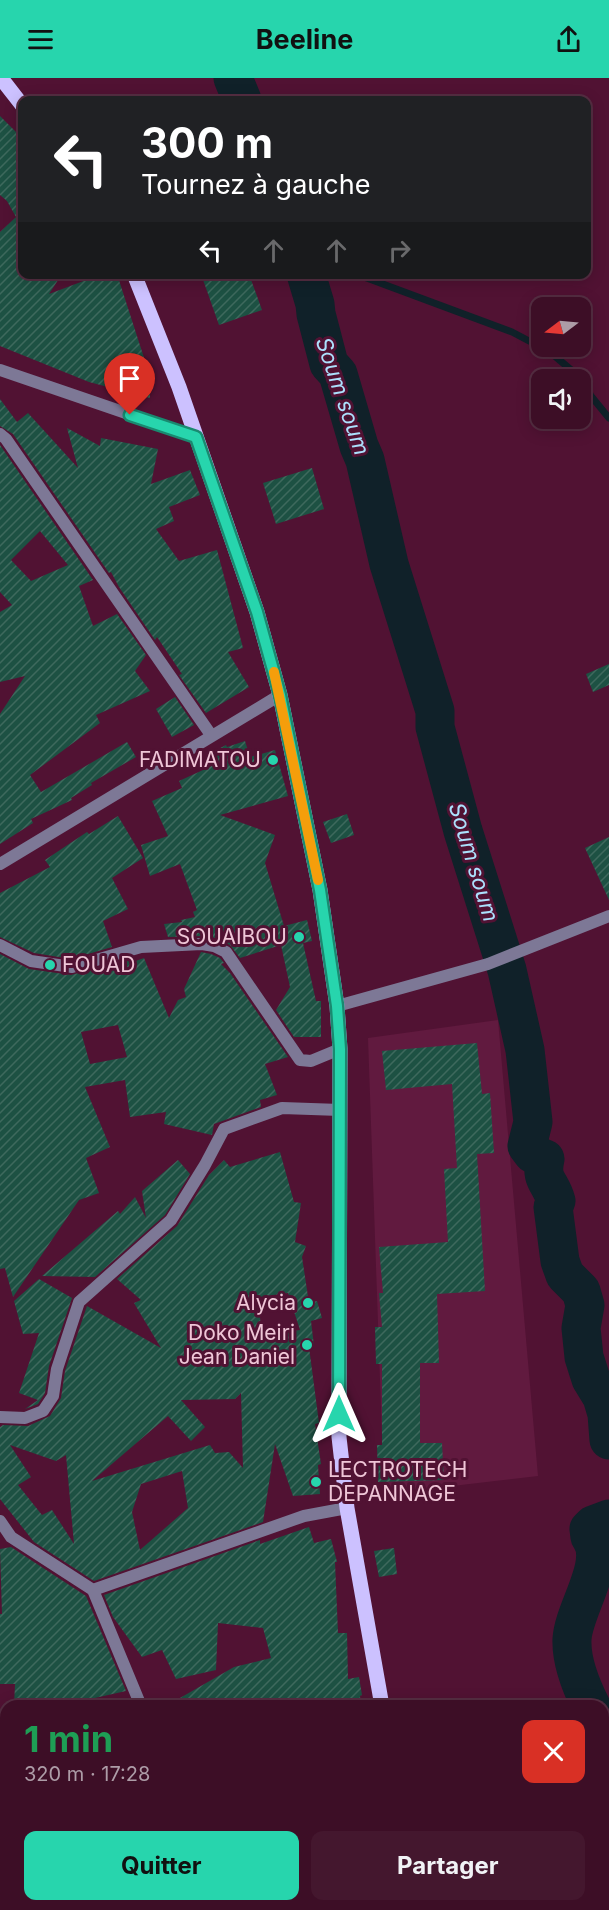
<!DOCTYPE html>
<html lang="fr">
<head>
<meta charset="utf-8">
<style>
  :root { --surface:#3d0e26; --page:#44172e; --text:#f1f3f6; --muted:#ad9ca7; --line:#562e43; --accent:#27d5ad }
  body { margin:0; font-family:Inter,sans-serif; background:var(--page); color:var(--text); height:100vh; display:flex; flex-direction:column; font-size:22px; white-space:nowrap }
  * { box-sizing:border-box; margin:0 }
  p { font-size:20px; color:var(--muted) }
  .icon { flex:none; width:33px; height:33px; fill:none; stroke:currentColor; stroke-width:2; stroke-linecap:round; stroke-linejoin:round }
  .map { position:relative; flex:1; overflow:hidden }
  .side { position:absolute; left:0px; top:1622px; width:609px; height:212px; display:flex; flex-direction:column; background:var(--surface); border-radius:18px 18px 0 0; box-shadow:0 3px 15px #0003,0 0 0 2px var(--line) }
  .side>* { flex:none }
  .top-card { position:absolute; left:18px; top:18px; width:573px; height:183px; border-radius:12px; box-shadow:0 3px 15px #0003,0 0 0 2px var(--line); background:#202124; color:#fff; overflow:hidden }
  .needle { width:39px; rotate:254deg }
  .controls { position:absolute; left:531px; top:219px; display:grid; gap:12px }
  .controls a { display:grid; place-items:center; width:60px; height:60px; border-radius:12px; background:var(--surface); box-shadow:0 3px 15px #0003,0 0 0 2px var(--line); font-size:30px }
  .pin { position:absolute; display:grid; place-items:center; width:51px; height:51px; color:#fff; margin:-62px -26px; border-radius:50% 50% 50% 0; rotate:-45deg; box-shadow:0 0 6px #0007 }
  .pin .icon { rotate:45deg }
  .me { position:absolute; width:66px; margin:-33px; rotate:0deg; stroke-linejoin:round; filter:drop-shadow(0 0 4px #0008) }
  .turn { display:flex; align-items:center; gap:21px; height:126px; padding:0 24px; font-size:27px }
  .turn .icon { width:78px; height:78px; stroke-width:2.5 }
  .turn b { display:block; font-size:42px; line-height:51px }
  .lanes { display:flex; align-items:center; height:57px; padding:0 24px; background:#0003; justify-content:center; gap:30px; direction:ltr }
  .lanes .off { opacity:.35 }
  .round { display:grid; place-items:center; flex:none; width:63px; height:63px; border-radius:12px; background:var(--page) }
  .headline { display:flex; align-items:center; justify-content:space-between; height:102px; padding:0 24px }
  h1 { font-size:36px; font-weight:700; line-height:45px; color:#1e9e55 }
  .button { display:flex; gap:12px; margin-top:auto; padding:12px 24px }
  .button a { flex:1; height:69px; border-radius:12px; background:var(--accent); color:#111; font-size:24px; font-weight:700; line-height:69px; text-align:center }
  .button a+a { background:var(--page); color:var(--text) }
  header { display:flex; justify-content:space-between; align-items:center; height:78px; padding:0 24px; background:var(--accent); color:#111; font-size:27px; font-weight:700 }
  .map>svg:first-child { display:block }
  .built { fill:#611a3f }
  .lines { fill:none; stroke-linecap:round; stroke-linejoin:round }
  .stream { stroke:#102129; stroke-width:7 }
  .river { stroke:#102129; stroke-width:39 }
  .building { fill:url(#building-hatch); fill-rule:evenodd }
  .minor { stroke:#7d7896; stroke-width:12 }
  .primary { stroke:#ccc1ff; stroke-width:15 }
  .route-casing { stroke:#198a70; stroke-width:15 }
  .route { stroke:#27d5ad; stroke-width:10 }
  .slow { stroke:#f59e0b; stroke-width:10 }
  .poi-dot { fill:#27d5ad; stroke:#511233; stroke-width:2 }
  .labels { text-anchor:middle; stroke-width:6; stroke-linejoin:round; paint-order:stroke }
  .poi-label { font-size:21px; fill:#efc6d7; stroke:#511233; text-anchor:end }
  .water-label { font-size:22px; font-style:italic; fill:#ace1fd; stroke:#511233 }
</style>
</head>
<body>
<header><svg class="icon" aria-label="menu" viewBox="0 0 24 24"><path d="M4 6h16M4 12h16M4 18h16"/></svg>Beeline<svg class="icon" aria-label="share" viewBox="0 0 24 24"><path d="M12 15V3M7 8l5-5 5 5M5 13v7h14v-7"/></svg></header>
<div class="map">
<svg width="609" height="1832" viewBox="0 0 609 1832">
  <defs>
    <pattern id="building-hatch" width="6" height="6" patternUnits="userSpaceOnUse" patternTransform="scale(1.5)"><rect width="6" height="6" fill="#1d5143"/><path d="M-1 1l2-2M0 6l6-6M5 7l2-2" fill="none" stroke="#3e695d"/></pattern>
  </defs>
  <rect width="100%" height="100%" fill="#511233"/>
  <path class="built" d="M498,942L538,1398L384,1416L368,960Z"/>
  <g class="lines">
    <path class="stream" d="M356,196L512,254L550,274L583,302L591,318L609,340"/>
    <g class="river">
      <path d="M233,0L242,22"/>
      <path d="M306,196L315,226L316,236L329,286L338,296L359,368L365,382L389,486L435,633V649L463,753L507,892L525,972L533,1044L527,1068L533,1076L545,1081C540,1103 551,1104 556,1123L553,1129L560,1183L565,1197L581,1213L585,1227L581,1250L584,1279L591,1301L602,1319L607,1336L609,1362"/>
      <path d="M591,1628C581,1608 571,1583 572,1561C574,1530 609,1484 590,1459L589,1451L593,1447L609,1441"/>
      <path d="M603,1681L609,1694"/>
    </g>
  </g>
  <g class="building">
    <path d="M0,38L22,60V196H62L49,216L102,196H117L146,286H148L150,320L89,304L0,268V154L16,139L7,123L0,117Z"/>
    <path d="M201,196H249L262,232L219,247Z"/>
    <path d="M0,321L17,344L28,335L78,390L67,350L100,368L101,360L158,371L151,406L190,392L200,417L169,429L174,443L156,451L179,483L217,472L243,570L228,574L249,609L206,635L179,597L182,596L157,559L155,562L119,509L111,494L109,495L13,356L0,348Z"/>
    <path d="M0,367L93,502L79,508L93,548L117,536L146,577L135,593L150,613L96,637L100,645L30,697L41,714L127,664L136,679L91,705L92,707L71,720L72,722L31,741L33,745L0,766V636L25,598L0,604V534L12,527L0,514ZM40,453L68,487L31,503L11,482Z"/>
    <path d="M312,390L324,431L276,446L263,405Z"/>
    <path d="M609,586V607L593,614L586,596Z"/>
    <path d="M175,619L194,647L172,659L156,631Z"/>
    <path d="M245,663L250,679L275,672L288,718L220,737L275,757L265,785L284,848L307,842L312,863L303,865L316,923H321V959H294L276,932L290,909L281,867L240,880L230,867L216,860L202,858L168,859L164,846L182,844L181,842L195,839L193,834L197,832L180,786L150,798L141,767L168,758L152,723L182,710L179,703L214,687L209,676L226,667L227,669Z"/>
    <path d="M347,736L354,757L331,765L323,744Z"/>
    <path d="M118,738L143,780L112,800L128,831L103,843L112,869L71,881L34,875L0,859V815L50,789L45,782L87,754L89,756Z"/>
    <path d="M609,759V822L585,770Z"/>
    <path d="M201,874L211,876L220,880L224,885L221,886L230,895L288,979L265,986L277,1017L260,1022L261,1029L214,1046L212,1057L164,1046L166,1034L130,1039L125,1002L85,1009L110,1069L86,1080L99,1115L79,1122L13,1219L5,1190L0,1191V876L29,891L71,897L117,884L118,887L129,882L130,885L144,880L169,940L178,922L186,919L184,911ZM118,947L127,979L90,986L81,954Z"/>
    <path d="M477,965L482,1016L490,1015L494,1075L477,1076L485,1213L437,1216L439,1285H420V1365H442L444,1402L378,1404L377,1367H382V1286H376L375,1249H382L379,1215H383L379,1169L448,1164L444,1091L457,1090L452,1006L386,1012L382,973Z"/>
    <path d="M280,1074L294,1124L301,1125L295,1164L306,1168L302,1179L309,1225L317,1223L322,1240L311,1243L314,1268L309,1269L319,1345L315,1346L321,1386L318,1387L320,1416L293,1418L275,1366L263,1444L94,1503L34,1464L0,1421V1349L3,1347L28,1348L50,1338L61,1320L65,1293L87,1228L161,1270L134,1225L141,1222L117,1201L177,1148L209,1097L224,1082L230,1089ZM288,1215L300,1252L261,1257L259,1219ZM241,1315L243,1390L229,1374L215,1375L210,1367L92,1403L168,1338L191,1363L205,1349L181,1322L235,1321ZM10,1367L56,1383L66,1377L74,1466L52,1432L42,1437L18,1407L31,1399ZM182,1393L188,1430L140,1472L132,1434L141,1406Z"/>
    <path d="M178,1082L190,1096L165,1137L95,1199L42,1198L118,1133L120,1136L135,1119L146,1140L142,1113Z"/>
    <path d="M39,1201L72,1220L49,1288L45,1315L38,1326L25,1331L38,1322L19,1315L39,1255L23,1256L14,1223Z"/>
    <path d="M309,1449L314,1465L331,1461L337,1484H335L338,1555H347L348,1601L359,1599L362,1617L360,1618L361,1628H166L234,1589L271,1580L263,1550L218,1545L216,1592L176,1601L162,1572L142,1579L113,1539L104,1517L260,1462V1466Z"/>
    <path d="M11,1469L86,1518L126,1613L86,1622L89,1628H14L15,1606H0V1536H2L0,1471Z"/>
    <path d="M394,1470L397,1496L379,1499L374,1473Z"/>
  </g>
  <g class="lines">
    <g class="minor">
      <path d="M0,292L196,359"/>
      <path d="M0,356L6,361L211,657"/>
      <path d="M0,786L280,617"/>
      <path d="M0,867L31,883L72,889L141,869L202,866L214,868L226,874L300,982L311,983L340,971"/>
      <path d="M337,928L488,886L609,838"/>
      <path d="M0,1339L25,1340L43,1333L53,1318L57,1291L79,1224L171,1142L205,1087L224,1051L282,1030L340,1032"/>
      <path d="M0,1443L11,1459L93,1512L304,1438L347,1430"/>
      <path d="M93,1512L141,1628"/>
      <path d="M23,1832L26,1827"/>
      <path d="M284,1832L288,1827"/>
    </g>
    <g class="primary">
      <path d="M1,0L22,27"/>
      <path d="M134,196L179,309L257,534L280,617L320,812L337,928L340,971L339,1359L347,1430L382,1628"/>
      <path d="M406,1832V1827"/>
    </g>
  </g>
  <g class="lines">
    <defs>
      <path id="route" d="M130,337L196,359L257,534L280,617L320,812L337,928L340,971L339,1336"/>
    </defs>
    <use href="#route" class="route-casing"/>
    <use href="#route" class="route"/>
    <path class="slow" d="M274,594L318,802"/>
  </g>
  <g class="poi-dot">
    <circle cx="273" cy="682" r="6"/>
    <circle cx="299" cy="859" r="6"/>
    <circle cx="50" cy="887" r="6"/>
    <circle cx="308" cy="1225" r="6"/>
    <circle cx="307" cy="1267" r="6"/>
    <circle cx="316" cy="1404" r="6"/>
  </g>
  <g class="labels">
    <g class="poi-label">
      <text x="261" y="689">FADIMATOU</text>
      <text x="287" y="866">SOUAIBOU</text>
      <text x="62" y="894" text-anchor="start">FOUAD</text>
      <text x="296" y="1232">Alycia</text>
      <text x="295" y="1262">Doko Meiri<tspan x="295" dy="24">Jean Daniel</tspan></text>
      <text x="328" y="1399" text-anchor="start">LECTROTECH<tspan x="328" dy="24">DEPANNAGE</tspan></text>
    </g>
    <g class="water-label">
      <text transform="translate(343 318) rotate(71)" y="8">Soum soum</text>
      <text transform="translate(474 784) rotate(73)" y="8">Soum soum</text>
    </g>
  </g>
</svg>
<div class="controls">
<a><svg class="needle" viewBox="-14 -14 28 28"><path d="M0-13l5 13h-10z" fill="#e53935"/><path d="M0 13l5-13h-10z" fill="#ad9ca7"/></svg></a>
<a><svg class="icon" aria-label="sound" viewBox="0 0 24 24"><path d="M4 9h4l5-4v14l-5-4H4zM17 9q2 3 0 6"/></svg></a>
</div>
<div class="pin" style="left:130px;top:337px;background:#d93025"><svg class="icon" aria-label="arrive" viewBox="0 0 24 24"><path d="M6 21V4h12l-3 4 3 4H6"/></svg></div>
<svg class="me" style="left:339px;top:1336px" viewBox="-20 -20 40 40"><path d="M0-17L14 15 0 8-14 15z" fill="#27d5ad" stroke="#fff" stroke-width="4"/></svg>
<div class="top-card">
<div class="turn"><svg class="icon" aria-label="left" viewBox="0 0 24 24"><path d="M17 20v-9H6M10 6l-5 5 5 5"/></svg><div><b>300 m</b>Tournez à gauche</div></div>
<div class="lanes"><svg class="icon" aria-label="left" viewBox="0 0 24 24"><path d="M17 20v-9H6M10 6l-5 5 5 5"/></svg><svg class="icon off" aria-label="ahead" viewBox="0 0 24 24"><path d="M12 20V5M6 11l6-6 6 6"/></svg><svg class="icon off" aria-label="ahead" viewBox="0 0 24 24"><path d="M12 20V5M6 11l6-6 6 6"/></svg><svg class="icon off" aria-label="right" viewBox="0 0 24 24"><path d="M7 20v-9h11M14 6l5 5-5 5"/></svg></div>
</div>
<section class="side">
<div class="headline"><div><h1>1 min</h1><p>320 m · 17:28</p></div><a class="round" style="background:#d93025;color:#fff"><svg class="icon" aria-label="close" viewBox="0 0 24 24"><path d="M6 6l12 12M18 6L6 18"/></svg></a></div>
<div class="button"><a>Quitter</a><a>Partager</a></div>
</section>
</div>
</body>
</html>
